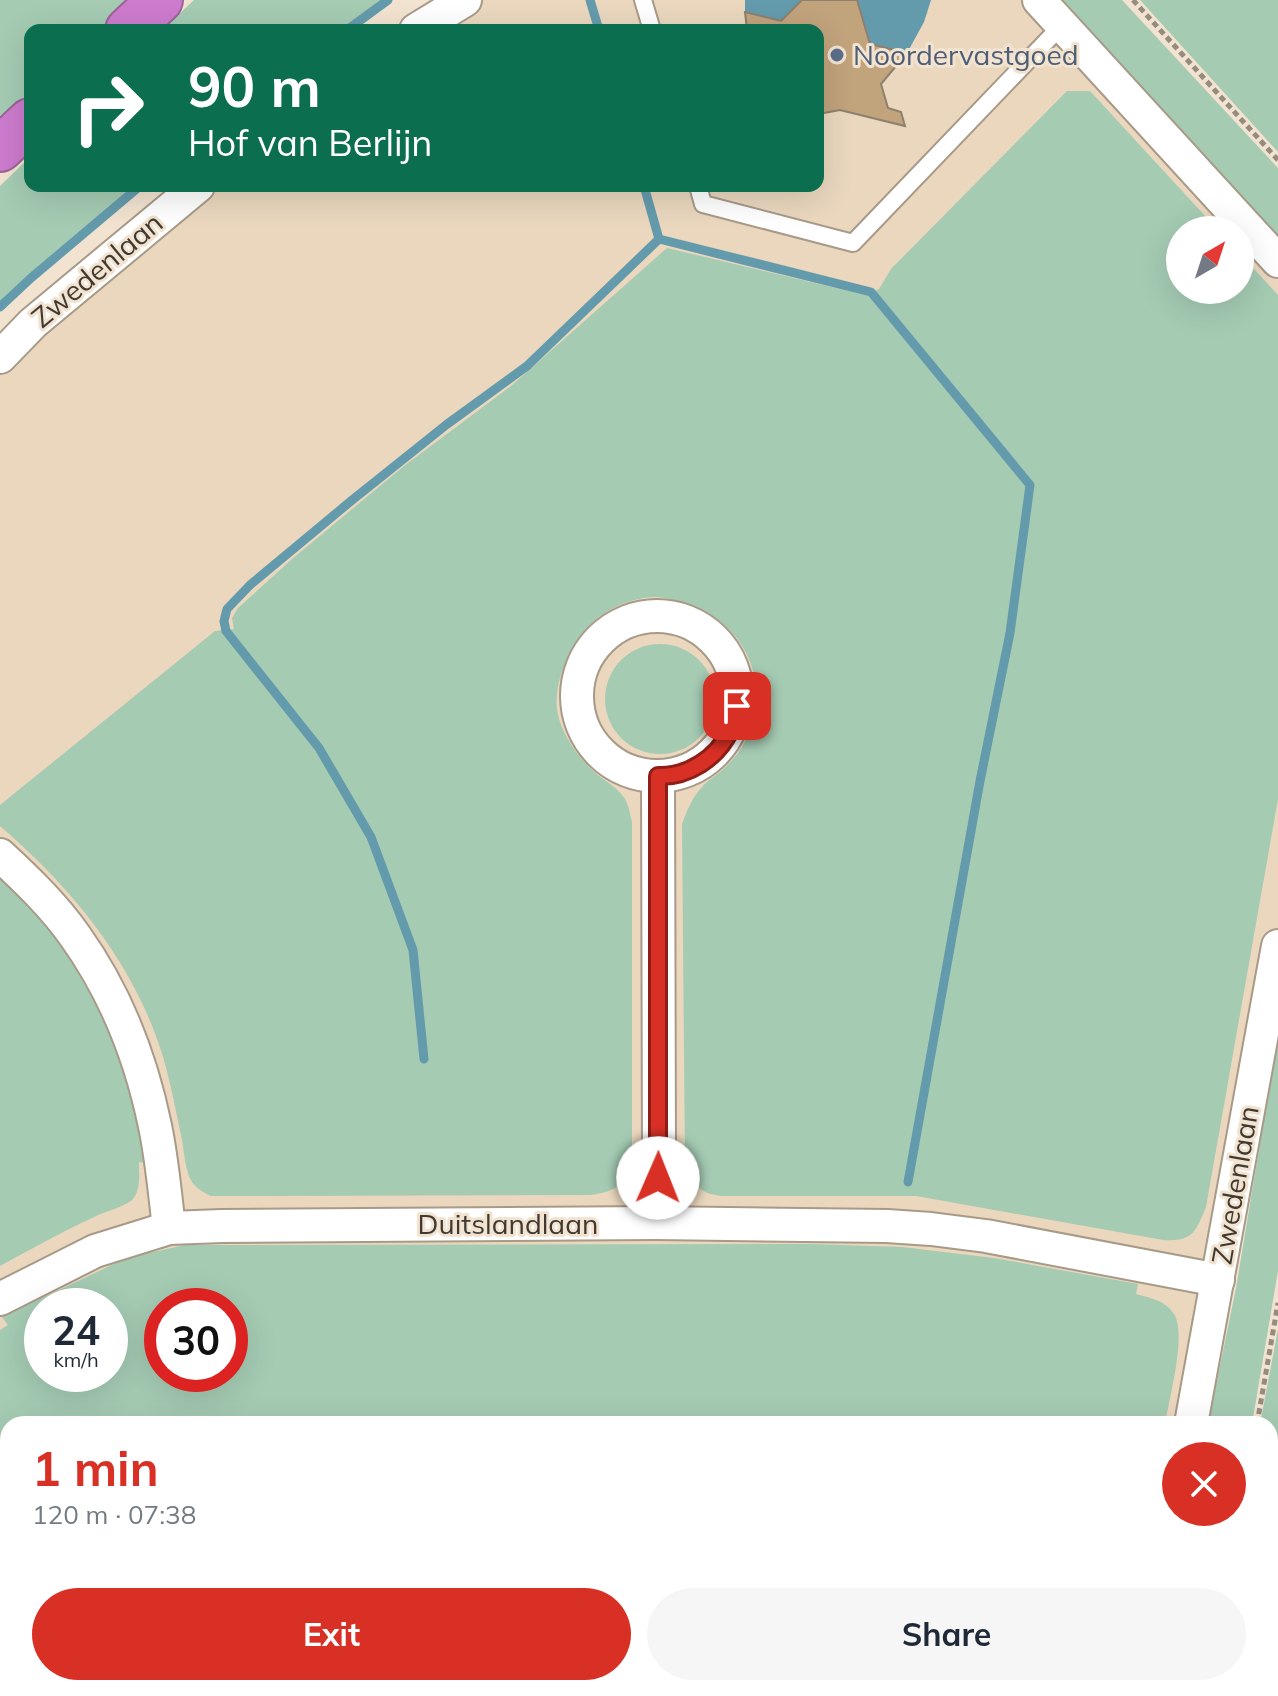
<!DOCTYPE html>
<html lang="en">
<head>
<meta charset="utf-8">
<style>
  :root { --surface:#fff; --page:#f6f6f7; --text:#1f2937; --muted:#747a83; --accent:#d93025 }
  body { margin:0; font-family:Mulish,sans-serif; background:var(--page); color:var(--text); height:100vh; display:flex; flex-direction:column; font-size:30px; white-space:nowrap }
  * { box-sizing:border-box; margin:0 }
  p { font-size:26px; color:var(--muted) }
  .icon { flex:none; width:44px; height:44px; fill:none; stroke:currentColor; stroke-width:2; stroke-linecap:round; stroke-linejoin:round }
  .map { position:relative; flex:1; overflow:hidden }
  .sheet { position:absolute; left:0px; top:1416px; width:1278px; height:280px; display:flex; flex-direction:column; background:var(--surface); border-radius:24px 24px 0 0; box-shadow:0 8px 32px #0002 }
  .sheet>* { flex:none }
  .hud { position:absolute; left:24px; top:24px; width:800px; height:168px; border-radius:16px; box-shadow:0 8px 32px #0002; background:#0b6e4f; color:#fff; overflow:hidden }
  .needle { width:52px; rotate:39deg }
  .tools { position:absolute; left:1166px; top:216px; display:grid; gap:16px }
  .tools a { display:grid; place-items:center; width:88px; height:88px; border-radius:50%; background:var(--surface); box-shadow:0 8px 32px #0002; font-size:40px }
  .speed { position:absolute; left:24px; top:1288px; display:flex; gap:16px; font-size:40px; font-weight:700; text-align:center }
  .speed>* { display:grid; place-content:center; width:104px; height:104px; border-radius:50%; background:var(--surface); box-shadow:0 8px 32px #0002; line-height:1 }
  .speed small { font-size:20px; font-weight:400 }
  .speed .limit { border:12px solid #d22; background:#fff; color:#111 }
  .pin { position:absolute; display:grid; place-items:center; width:68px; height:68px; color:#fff; margin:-34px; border-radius:16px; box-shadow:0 4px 12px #0006 }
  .me { position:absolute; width:88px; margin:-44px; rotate:1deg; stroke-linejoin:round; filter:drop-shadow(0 0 6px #0008) }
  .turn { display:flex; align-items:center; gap:28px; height:168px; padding:0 32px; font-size:36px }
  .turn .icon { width:104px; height:104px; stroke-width:2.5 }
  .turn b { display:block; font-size:56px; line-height:68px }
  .round { display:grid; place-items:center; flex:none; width:84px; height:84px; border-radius:42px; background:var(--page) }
  .head { display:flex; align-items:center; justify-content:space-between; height:136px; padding:0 32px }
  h1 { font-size:48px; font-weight:700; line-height:60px; color:var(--accent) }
  .primary-button { display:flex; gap:16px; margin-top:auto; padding:16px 32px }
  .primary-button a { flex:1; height:92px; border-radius:48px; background:var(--accent); color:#fff; font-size:32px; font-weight:700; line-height:92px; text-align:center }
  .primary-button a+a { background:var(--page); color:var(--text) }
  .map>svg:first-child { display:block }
  .built { fill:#ead7be; fill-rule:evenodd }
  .green { fill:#a5cbb3; fill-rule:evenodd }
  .water { fill:#649bac }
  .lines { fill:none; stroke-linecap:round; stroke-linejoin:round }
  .stream { stroke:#649bac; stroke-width:9 }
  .building { fill:#c1a37c; stroke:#8d806f; stroke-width:2 }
  .service-casing { stroke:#a89a88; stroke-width:20 }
  .minor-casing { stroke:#a89a88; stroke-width:36 }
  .motorway-casing { stroke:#9b6497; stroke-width:48 }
  .path { stroke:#968b7f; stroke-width:5; stroke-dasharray:6 4; stroke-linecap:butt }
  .service { stroke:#fff; stroke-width:16 }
  .minor { stroke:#fff; stroke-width:32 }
  .motorway { stroke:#cd7bcd; stroke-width:44 }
  .route-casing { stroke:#8d1f18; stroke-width:20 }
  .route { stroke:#d93025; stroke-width:14 }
  .service-dot { fill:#5c6f8a; stroke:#f2e3d0; stroke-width:3 }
  .labels { text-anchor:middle; stroke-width:6; stroke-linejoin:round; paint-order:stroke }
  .service-label { font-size:28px; fill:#4e5e75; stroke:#f2e3d0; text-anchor:start }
  .street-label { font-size:28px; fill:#3f3932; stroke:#f2e3d0 }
</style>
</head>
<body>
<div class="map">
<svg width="1278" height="1696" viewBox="0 0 1278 1696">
  <rect width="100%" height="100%" fill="#f2e3d0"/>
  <path class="built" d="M465,0H1039L1278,261V943L1191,1424H8V1688H1198L1202,1696H0V357L198,186H818V30H416ZM1180,230H1240V290H1180ZM42,1306H110V1374H42ZM162,1306H230V1374H162Z"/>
  <g class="green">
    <path d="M0,0H142L109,30H30V93L0,116Z"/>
    <path d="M194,0H388L347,30H162Z"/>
    <path d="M1059,0H1122L1278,168V242Z"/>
    <path d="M1140,0H1278V152Z"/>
    <path d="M1067,91H1090L1218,230H1180V290H1240V254L1278,295V799L1206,1207C1196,1232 1192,1242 1163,1240L916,1196H721C699,1193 691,1184 685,1163L682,824C687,811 692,797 702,787C707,781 715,776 721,771C740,754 748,741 754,715C763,679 747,641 717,619C711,614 703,611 696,608C684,602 668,597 654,597C619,599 587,619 571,650C562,668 555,688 557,709C560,733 579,760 598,775C608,783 618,788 625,799C629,806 630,814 632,822V1159C624,1185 618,1191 591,1195L211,1196C201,1191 193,1187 189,1176C185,1165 184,1152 182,1140C176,1112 171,1084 163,1057C135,964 72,888 0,826V805L215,631L234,629L232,618L238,608L292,559L404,466L511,386L667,248L866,295L879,289L891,269Z"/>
    <path d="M30,157V186H140L31,278L0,307V186Z"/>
    <circle cx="660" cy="699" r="55"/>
    <path d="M0,876L45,923L69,955L93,994L129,1081L147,1163L139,1162C139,1174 141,1189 133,1199C127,1206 104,1212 94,1217C62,1232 31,1249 0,1266Z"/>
    <path d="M1278,1036V1271L1252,1424H1208L1236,1288Z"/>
    <path d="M810,1244L902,1247L994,1258L1138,1284L1136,1294C1150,1298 1165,1300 1174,1314C1187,1334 1169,1399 1165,1424H8V1497L0,1471V1330L8,1325L2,1317L116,1263L145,1254L184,1245ZM42,1306H110V1374H42ZM162,1306H230V1374H162Z"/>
    <path d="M1278,1329V1680L1270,1669V1424H1260Z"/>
    <path d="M42,1688H1174L1178,1696H43Z"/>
  </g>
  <g class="water">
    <path d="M745,0H802L781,21L745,12Z"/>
    <path d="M857,0H931L924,22L907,53L870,44Z"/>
  </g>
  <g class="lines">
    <g class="stream">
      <path d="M590,0L599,30"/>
      <path d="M347,30L388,0"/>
      <path d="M644,186L659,239L871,292L1030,485L1010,633L980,781L908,1182"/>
      <path d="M0,307L31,278L140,186"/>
      <path d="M424,1059L413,950L371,837L319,748L226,631L224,621L227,609L250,585L351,501L446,425L527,366L659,239"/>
    </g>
  </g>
  <path class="building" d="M802,0H857L870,44L907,53L881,84L888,108L901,112L905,126L840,110L824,113H818V30H747L745,12L781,21Z"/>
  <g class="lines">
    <defs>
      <g id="service">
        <path d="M643,0L652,30"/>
        <path d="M698,186L703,204L853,243L1062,25"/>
      </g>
      <g id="minor">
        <path d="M1039,0L1278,261"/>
        <path d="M416,30L465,0"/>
        <path d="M0,357L33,323L198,186"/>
        <circle cx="657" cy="696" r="80"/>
        <path d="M0,855C27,880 54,906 75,936C115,992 141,1058 155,1126C162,1159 165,1194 169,1228"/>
        <path d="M656,1223L659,1155L658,776"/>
        <path d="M0,1299L95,1251L169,1228L222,1226L656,1223L887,1226L931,1229L986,1236L1218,1280"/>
        <path d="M1191,1424L1278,946"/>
        <path d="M0,1583L8,1628"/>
        <path d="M14,1688V1696"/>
        <path d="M1198,1688L1202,1696"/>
      </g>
      <g id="motorway">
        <path d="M128,30L160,0"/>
        <path d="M0,149L30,121"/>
      </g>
    </defs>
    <use href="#service" class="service-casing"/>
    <use href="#minor" class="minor-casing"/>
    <use href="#motorway" class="motorway-casing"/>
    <g class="path">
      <path d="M1133,0L1278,160"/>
      <path d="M1257,1424L1278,1303"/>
      <path d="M1270,1677L1278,1689"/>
    </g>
    <use href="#service" class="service"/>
    <use href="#minor" class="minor"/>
    <use href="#motorway" class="motorway"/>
  </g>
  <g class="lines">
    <defs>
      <path id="route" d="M658,1178V776C688,777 717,758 730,731C734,723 735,714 737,706"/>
    </defs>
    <use href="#route" class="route-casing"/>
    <use href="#route" class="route"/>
  </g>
  <circle class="service-dot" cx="837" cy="55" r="8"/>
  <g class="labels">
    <g class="service-label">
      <text x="853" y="65">Noordervastgoed</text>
    </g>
    <g class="street-label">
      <text transform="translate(97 270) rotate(-40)" y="10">Zwedenlaan</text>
      <text transform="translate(1235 1185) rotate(-80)" y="10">Zwedenlaan</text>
      <text x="508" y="1234">Duitslandlaan</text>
    </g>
  </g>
</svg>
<div class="tools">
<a><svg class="needle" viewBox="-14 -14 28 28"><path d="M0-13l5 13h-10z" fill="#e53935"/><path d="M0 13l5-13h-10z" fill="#747a83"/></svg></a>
</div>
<div class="speed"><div>24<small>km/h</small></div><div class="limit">30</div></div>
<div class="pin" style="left:737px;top:706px;background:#d93025"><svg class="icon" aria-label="arrive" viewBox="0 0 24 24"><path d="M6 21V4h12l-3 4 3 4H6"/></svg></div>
<svg class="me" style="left:658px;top:1178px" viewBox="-20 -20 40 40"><circle r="19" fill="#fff"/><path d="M0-13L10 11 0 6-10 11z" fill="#d93025"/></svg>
<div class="hud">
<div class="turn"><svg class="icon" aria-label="right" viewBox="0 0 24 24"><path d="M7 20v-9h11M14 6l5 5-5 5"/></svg><div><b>90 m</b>Hof van Berlijn</div></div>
</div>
<section class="sheet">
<div class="head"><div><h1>1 min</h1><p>120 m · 07:38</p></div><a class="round" style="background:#d93025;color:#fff"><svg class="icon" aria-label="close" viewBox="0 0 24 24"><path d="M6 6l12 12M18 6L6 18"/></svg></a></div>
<div class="primary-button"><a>Exit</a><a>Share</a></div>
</section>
</div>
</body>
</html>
